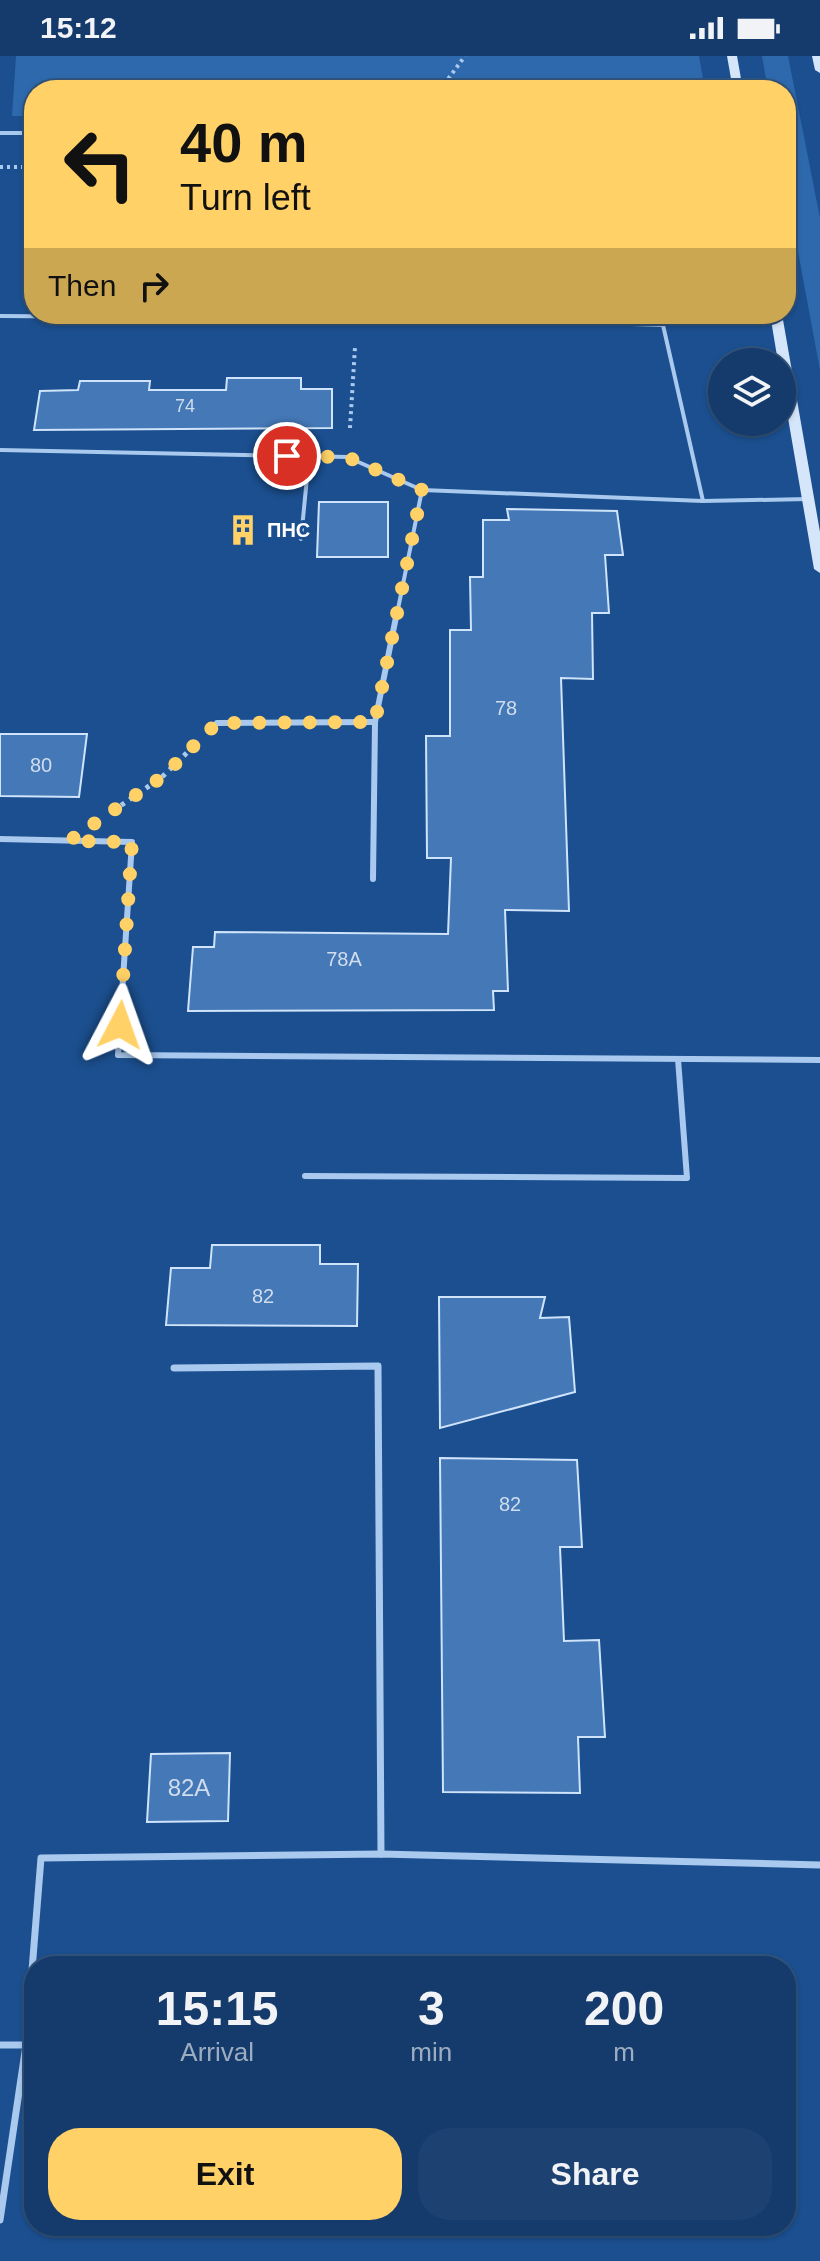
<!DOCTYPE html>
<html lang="en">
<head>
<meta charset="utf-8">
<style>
  :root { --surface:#143b6b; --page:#1d4271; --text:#f1f3f6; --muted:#9dadc1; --line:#33557e; --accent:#ffd166 }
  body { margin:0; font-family:Arial,sans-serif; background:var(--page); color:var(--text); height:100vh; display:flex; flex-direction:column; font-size:30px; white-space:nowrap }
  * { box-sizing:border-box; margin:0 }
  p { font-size:26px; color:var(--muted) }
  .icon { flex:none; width:44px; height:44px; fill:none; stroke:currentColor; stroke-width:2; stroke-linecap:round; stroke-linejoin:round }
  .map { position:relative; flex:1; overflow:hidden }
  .side { position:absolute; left:24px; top:1900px; width:772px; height:280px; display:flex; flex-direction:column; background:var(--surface); border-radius:32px; box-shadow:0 2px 6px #0004,0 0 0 2px var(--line) }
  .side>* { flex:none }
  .top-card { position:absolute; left:24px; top:24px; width:772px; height:244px; border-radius:32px; box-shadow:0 2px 6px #0004,0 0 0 2px var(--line); background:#ffd166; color:#111; overflow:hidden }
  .fabs { position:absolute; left:708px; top:292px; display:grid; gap:16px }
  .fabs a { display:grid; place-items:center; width:88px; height:88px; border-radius:50%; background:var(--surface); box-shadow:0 2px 6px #0004,0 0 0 2px var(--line); font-size:40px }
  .pin { position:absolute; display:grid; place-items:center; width:68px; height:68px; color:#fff; margin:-34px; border:4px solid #fff; border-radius:50%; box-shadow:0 2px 8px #0007 }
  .me { position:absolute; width:88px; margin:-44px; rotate:4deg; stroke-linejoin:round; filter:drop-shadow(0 0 6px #0008) }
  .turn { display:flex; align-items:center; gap:28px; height:168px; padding:0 24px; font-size:36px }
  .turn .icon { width:104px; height:104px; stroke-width:2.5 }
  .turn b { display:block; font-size:56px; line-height:68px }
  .then { display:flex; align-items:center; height:76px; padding:0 24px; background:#0003; gap:16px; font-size:30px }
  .eta { display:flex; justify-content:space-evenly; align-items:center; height:136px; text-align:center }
  .eta b { font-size:48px; font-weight:700; line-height:56px }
  .button { display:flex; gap:16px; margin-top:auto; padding:16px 24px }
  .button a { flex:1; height:92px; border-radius:32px; background:var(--accent); color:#111; font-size:32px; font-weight:700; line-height:92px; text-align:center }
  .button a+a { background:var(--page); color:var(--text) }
  .status { display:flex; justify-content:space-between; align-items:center; height:56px; padding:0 40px; background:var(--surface); direction:ltr }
  .status svg { height:22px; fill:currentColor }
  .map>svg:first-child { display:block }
  .green { fill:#2e69ad }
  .building { fill:#4478b7; stroke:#cfe3fa; stroke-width:2 }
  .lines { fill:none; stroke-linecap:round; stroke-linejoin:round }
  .path-far1 { stroke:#a9c9ee; stroke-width:4; stroke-dasharray:3 4; stroke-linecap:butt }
  .path { stroke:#a9c9ee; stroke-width:5; stroke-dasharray:4 6; stroke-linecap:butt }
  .lane-far2 { stroke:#a9c9ee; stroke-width:4 }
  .lane-far1 { stroke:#a9c9ee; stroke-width:6 }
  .lane { stroke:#a9c9ee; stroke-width:7 }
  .secondary { fill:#d6e6fa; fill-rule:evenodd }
  .route { stroke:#ffd166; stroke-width:14; stroke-dasharray:0 25.2 }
  .labels { text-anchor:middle; stroke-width:6; stroke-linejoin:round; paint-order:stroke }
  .far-number-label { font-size:18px; fill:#d0dded }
  .far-poi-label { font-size:20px; font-weight:bold; fill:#fff; stroke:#1b4f8f; text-anchor:start }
  .number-label { font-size:20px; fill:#d0dded }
  .near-number-label { font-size:24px; fill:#d0dded }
</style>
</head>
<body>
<div class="status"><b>15:12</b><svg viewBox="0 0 49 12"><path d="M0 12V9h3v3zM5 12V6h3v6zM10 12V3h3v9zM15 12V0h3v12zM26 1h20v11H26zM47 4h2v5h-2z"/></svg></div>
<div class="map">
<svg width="820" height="2205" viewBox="0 0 820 2205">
  <rect width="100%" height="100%" fill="#1b4f8f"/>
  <g class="green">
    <path d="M16,0H699L705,34H34V60H12Z"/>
    <path d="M762,0H788L820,162V314L786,131V34H768Z"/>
  </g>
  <g class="building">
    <path d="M227,322H301V333H332V372L34,374L40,335L78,334L80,325H150L149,334H226Z"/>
    <path d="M319,446H388V501H317Z"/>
    <path d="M507,453L617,455L623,499H605L609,557H592L593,623L561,622L569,855L505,854L508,935H493L494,954L188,955L193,891H214L215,876L448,878L451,802H427L426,680H450V574H471L470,521H483V464H509Z"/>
    <path d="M0,678H87L79,741L0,740Z"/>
    <path d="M212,1189H320V1208H358L357,1270L166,1269L171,1212H210Z"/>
    <path d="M439,1241H545L540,1262L569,1261L575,1336L440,1372Z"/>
    <path d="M440,1402L577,1404L582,1491H560L564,1585L599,1584L605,1681H578L580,1737L443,1736Z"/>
    <path d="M230,1697L228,1765L147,1766L151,1698Z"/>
  </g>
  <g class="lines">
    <g class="path-far1">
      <path d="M440,34L465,0"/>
      <path d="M0,111H34"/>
      <path d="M350,372L355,291"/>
    </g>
    <path class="path" d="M113,755L162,721L198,686"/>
    <g class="lane-far2">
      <path d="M0,77H34"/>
      <path d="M0,260L506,264V258"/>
      <path d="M506,264L663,269L703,445"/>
      <path d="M0,394L347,401L422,434L703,445L808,443"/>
      <path d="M301,483L309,401"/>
      <path d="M397,558L422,434"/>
    </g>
    <g class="lane-far1">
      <path d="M217,667L375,666"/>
      <path d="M0,783L132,786L118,999L820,1004"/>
      <path d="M373,823L375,666L397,556"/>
      <path d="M305,1120L687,1122L678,1003"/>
    </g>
    <g class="lane">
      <path d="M174,1312L378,1310L381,1798"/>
      <path d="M0,1989H26L41,1802L381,1798L820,1809"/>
      <path d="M0,2164L26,1989"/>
    </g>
    <g class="secondary">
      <path d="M727,0H737L743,34H733Z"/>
      <path d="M812,0H820V17L815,14Z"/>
      <path d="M770,258H782L820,476V517L814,513L782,327V306H778Z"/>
    </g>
  </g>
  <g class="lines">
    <path class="route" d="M120,969L132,786L69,785L162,721L217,667L375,666L422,434L347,401L287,400"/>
  </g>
  <defs>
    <symbol id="building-bare" viewBox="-9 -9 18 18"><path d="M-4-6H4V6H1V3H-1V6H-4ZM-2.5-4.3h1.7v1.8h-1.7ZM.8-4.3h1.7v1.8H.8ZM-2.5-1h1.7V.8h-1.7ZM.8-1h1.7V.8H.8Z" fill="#ffd166" stroke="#1b4f8f" stroke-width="2.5" paint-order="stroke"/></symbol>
  </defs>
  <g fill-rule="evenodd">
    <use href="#building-bare" x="221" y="452" width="44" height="44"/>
  </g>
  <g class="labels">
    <g class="far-number-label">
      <text x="185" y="356">74</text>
    </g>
    <g class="far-poi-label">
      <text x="267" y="481">ПНС</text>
    </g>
    <g class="number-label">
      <text x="506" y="659">78</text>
      <text x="41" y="716">80</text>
      <text x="344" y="910">78А</text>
      <text x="263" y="1247">82</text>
      <text x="510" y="1455">82</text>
    </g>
    <g class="near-number-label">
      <text x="189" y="1740">82А</text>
    </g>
  </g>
</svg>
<div class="fabs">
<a><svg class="icon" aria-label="layers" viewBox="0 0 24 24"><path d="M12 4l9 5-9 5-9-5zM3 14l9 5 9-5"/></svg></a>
</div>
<div class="pin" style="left:287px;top:400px;background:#d93025"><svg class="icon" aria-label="arrive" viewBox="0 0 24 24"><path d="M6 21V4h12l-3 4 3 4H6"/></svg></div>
<svg class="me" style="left:120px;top:969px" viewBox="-20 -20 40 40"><path d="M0-17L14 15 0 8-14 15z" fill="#ffd166" stroke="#fff" stroke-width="4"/></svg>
<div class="top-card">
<div class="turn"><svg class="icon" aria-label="left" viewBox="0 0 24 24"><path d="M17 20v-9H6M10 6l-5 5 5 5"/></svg><div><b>40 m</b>Turn left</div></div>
<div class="then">Then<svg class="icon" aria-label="right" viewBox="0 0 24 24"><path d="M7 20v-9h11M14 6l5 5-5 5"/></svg></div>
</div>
<section class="side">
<div class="eta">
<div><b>15:15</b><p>Arrival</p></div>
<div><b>3</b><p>min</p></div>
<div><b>200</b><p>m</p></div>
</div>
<div class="button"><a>Exit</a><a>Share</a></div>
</section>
</div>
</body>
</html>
